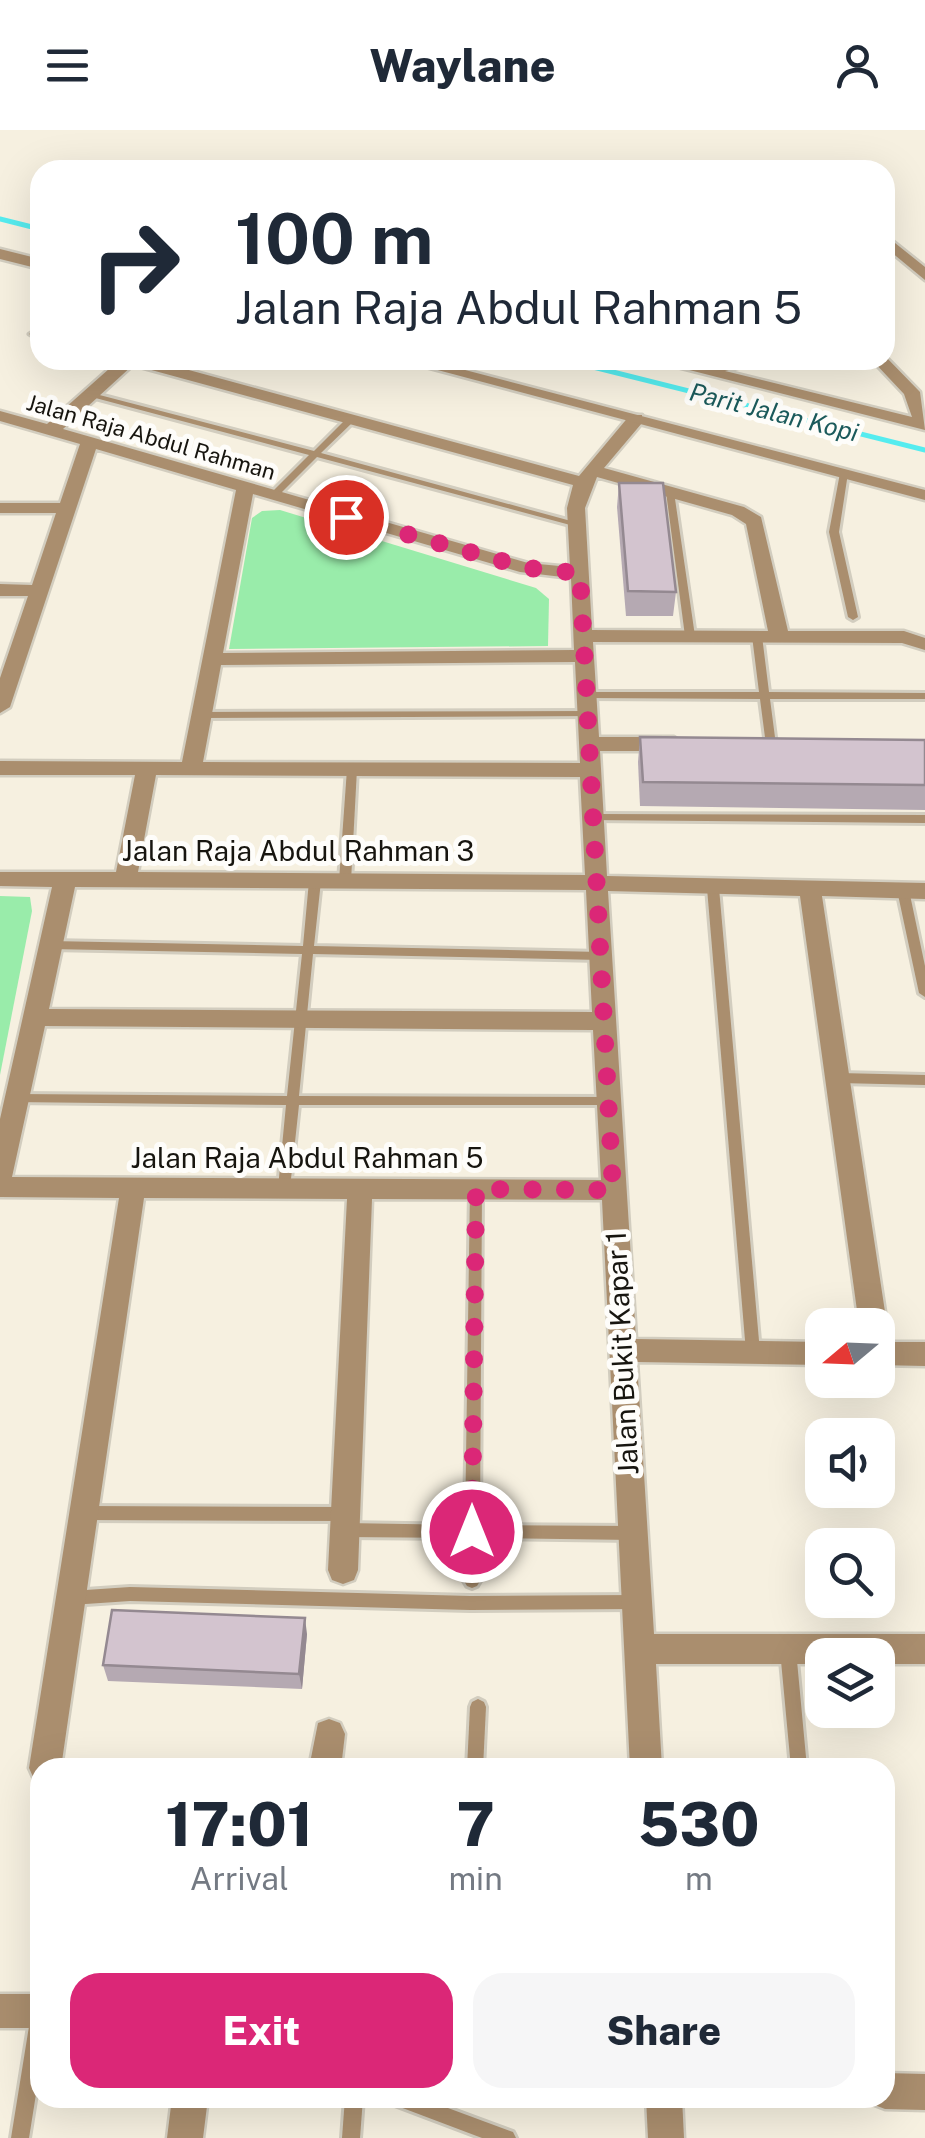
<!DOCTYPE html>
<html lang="en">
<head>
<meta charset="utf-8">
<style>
  :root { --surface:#fff; --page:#f6f6f7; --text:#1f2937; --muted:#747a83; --accent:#db2777 }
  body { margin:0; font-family:"Public Sans",sans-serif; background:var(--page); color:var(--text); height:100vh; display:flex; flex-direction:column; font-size:38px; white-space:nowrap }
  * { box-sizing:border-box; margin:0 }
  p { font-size:32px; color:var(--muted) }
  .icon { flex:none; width:55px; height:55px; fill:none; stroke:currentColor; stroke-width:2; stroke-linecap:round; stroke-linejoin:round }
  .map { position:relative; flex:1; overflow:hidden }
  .panel { position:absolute; left:30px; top:1628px; width:865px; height:350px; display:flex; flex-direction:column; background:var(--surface); border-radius:30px; box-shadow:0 10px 40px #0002 }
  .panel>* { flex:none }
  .banner { position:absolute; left:30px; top:30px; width:865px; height:210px; border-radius:30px; box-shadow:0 10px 40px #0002; background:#fff; color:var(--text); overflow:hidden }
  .needle { width:65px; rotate:251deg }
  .fabs { position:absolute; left:805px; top:1178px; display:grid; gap:20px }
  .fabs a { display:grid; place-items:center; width:90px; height:90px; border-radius:20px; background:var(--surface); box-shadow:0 10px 40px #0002; font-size:50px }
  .pin { position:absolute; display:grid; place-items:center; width:85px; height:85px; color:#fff; margin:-42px; border:5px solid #fff; border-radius:50%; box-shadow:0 2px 10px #0007 }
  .me { position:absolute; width:110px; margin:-55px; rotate:0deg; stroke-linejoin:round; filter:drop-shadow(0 0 8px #0008) }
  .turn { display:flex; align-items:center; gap:35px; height:210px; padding:0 40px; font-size:45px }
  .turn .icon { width:130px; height:130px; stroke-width:2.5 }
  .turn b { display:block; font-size:70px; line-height:85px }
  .eta { display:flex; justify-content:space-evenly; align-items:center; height:170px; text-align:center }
  .eta b { font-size:60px; font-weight:800; line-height:70px }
  .button { display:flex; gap:20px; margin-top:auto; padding:20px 40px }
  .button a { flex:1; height:115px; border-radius:30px; background:var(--accent); color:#fff; font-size:40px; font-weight:800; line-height:115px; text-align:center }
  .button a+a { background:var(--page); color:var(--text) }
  header { display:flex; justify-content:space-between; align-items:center; height:130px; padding:0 40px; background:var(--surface); font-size:45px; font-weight:800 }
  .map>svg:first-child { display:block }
  .green { fill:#99ecaa }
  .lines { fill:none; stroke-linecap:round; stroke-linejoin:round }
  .stream { stroke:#55ecef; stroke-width:5 }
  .service-casing { stroke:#d2cdbf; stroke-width:6 }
  .minor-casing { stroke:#d2cdbf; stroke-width:5 }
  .tertiary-casing { stroke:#d2cdbf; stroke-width:5 }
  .service { fill:#aa8e6e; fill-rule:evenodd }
  .minor { fill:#aa8e6e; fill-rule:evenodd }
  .tertiary { fill:#aa8e6e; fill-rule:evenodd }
  .wall { fill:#b5a9b2 }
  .shaded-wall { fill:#948991 }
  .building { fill:#d3c4cf; stroke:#948991; stroke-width:2.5 }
  .route { stroke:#db2777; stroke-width:18; stroke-dasharray:0 32.4 }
  .labels { text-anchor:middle; stroke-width:10; stroke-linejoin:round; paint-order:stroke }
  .far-street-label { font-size:22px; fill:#17150f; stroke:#fefdfa }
  .far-water-label { font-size:25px; font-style:italic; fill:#1b5a5b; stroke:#fefdfa }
  .street-label { font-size:28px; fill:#17150f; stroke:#fefdfa }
</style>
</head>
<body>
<header><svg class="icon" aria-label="menu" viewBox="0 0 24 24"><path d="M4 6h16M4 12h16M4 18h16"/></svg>Waylane<svg class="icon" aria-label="person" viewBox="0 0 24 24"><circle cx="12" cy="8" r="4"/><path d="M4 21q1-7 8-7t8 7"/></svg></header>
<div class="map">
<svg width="925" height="2008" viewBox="0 0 925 2008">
  <rect width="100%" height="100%" fill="#f6f0e0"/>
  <g class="green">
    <path d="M280,380L536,458L549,469L548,516L229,519L252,388L262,381Z"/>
    <path d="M0,766L30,767L32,781L0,945Z"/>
  </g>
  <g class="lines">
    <g class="stream">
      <path d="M0,89L40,99"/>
      <path d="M565,230L925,320"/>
    </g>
    <defs>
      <g id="service">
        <path d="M88,262L314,321L348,287H354V291L321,323L582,394L574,396L317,327L276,368H270V364L309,325L88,266Z"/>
        <path d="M844,340L848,343L839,402L858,487L853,490L848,487L829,402L840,343Z"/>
        <path d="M670,359L674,362L695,506L690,509L685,506L666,362Z"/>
        <path d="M757,503L762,506L769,562L925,563V569H770L776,615L771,618L766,615L760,569L586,568L581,565L586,562H759L752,506Z"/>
        <path d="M587,581L592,584L591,586L202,588L197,585L202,582Z"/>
        <path d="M352,636L357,639L351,751L345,755L339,751L347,639Z"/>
        <path d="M593,684L925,685V693L589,690L588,688Z"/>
        <path d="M315,747L321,751L314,816L601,822L607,826L601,830L313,824L299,966L609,967L613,969L615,972L613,975H299L290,1058L289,1062H279L278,1058L286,975L12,972L10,969L16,964L287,966L302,824L50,819L44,815L50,811L303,816L309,751Z"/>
        <path d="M713,754L719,758L760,1222L758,1226L753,1228L748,1226L746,1222L707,758Z"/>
        <path d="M903,756L909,760L925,836V867L919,863L897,760Z"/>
        <path d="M839,943L925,945V955L839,953L833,948Z"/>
        <path d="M476,1054L481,1055L482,1059L480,1395L633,1396L638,1398L640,1403L638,1408L633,1410L480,1408V1451L477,1456L472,1458L467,1456L464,1451L465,1408L345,1407L340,1405L338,1400L340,1395L345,1393L465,1395L470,1059L471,1055Z"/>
        <path d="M84,1376L344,1377L349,1379L351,1384L349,1389L344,1391L84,1390L79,1388L77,1383L79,1378Z"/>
        <path d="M130,1457L470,1466L637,1465L642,1467L645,1472L642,1477L637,1479L470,1480L130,1471L71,1475L66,1473L63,1468L66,1463L71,1461Z"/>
        <path d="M788,1513L793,1515L796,1520L807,1638H791L780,1520L783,1515Z"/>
        <path d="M478,1569L484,1572L486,1577L483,1638H467L470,1577L472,1572Z"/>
        <path d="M40,1875V1939L29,2008H11L31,1884L34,1878Z"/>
        <path d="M345,1968H363L360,2008H342Z"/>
        <path d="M389,1968H421L513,2002L516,2008H482L392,1974Z"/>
      </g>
      <g id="minor">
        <path d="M885,105L925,137V150L885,117Z"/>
        <path d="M37,199L40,200V210L29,204Z"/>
        <path d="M885,226L920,262L925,300L650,230C668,230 690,237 705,236C726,235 746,230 768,230L725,241L912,287L904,264L872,230H885Z"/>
        <path d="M119,230H152L579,346L630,285H642V293L604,338L744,377L761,387L788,501H904L925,508V520L902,513L593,512L599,607H674L684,614L674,621H600L607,746L925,753V769L822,766L887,1195L878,1205V1195H859L800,766L608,761L636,1209L822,1212V1235L637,1232L654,1504H925V1534H878V1525H822V1534H656L662,1638H630L602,1070L372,1069L358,1440L354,1450L343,1454L332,1450L328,1440L347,1069L144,1068L61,1638H40V1652L34,1649L29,1638L119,1068L0,1067V989L52,757L0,756V742H116L135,645H0V631L182,632L236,360L96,319L10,577L0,583V548L28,466H0V454L32,455L56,383H0V373H60L80,314L0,291V281L47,294ZM133,235L573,355L567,378L570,437L528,433L63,299ZM597,347L732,385L746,394L768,501L592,500L585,378ZM253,364L520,442L571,448L574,520L223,523ZM575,532L580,633L203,632L221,535ZM156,645L580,647L585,745L138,742ZM75,757L586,760L592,882L49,879ZM45,896L593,900L601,1050L12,1047Z"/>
        <path d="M878,1212H925V1236L878,1235Z"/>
        <path d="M329,1589L340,1593L345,1604L341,1638H309L318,1593Z"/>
        <rect x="0" y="1864" width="40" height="34"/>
        <path d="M885,1943L925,1944V1980L885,1979L872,1974L870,1968H885Z"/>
        <path d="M172,1968H208L203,2008H167Z"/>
        <path d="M646,1968H682L684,2008H648Z"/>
      </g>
      <g id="tertiary">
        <path d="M0,119L40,129V139L0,129Z"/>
        <path d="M400,230H427L925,360V370Z"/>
      </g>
    </defs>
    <use href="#service" class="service-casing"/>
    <use href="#minor" class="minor-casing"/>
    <use href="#tertiary" class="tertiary-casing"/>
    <use href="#service" class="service"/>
    <use href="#minor" class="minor"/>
    <use href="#tertiary" class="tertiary"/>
  </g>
  <g class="wall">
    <path d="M619,353L676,462L673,486H626L617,377Z"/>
    <path d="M640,607L925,610V680L640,676L638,632Z"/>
    <path d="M307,1504L302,1559L108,1551L103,1535Z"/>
  </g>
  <path class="shaded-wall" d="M305,1488L307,1504L302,1559L299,1544Z"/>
  <g class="building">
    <path d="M619,353H663L676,462L628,461Z"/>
    <path d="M640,607L925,610V655L643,652Z"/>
    <path d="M112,1480L305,1488L299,1544L103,1535Z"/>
  </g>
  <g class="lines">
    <path class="route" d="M346,387L527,438L580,443L613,1060L476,1059L472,1402"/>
  </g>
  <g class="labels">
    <g class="far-street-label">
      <text transform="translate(151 307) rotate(16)" y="8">Jalan Raja Abdul Rahman</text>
    </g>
    <g class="far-water-label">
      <text transform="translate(774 282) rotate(14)" y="9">Parit Jalan Kopi</text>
    </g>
    <g class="street-label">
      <text x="298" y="731">Jalan Raja Abdul Rahman 3</text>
      <text x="307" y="1038">Jalan Raja Abdul Rahman 5</text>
      <text transform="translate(622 1223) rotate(-93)" y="10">Jalan Bukit Kapar 1</text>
    </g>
  </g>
</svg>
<div class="fabs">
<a><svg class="needle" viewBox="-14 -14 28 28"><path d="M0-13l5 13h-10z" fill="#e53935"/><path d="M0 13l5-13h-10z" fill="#747a83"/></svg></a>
<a><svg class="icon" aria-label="sound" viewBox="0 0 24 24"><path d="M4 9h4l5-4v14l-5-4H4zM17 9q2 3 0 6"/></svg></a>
<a><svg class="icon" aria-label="search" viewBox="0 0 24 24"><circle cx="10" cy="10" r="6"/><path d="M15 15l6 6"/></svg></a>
<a><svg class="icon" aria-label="layers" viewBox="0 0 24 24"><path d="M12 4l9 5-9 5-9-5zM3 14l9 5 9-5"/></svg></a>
</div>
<div class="pin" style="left:346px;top:387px;background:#d93025"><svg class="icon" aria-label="arrive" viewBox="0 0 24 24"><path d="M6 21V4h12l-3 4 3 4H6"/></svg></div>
<svg class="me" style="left:472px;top:1402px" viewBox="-20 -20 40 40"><circle r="17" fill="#db2777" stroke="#fff" stroke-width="3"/><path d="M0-11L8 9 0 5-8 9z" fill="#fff"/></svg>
<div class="banner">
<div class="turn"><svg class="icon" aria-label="right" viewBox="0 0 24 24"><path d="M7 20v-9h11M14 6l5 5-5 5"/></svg><div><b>100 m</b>Jalan Raja Abdul Rahman 5</div></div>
</div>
<section class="panel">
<div class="eta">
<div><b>17:01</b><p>Arrival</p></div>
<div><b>7</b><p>min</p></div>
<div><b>530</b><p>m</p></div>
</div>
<div class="button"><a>Exit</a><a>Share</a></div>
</section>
</div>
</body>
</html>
